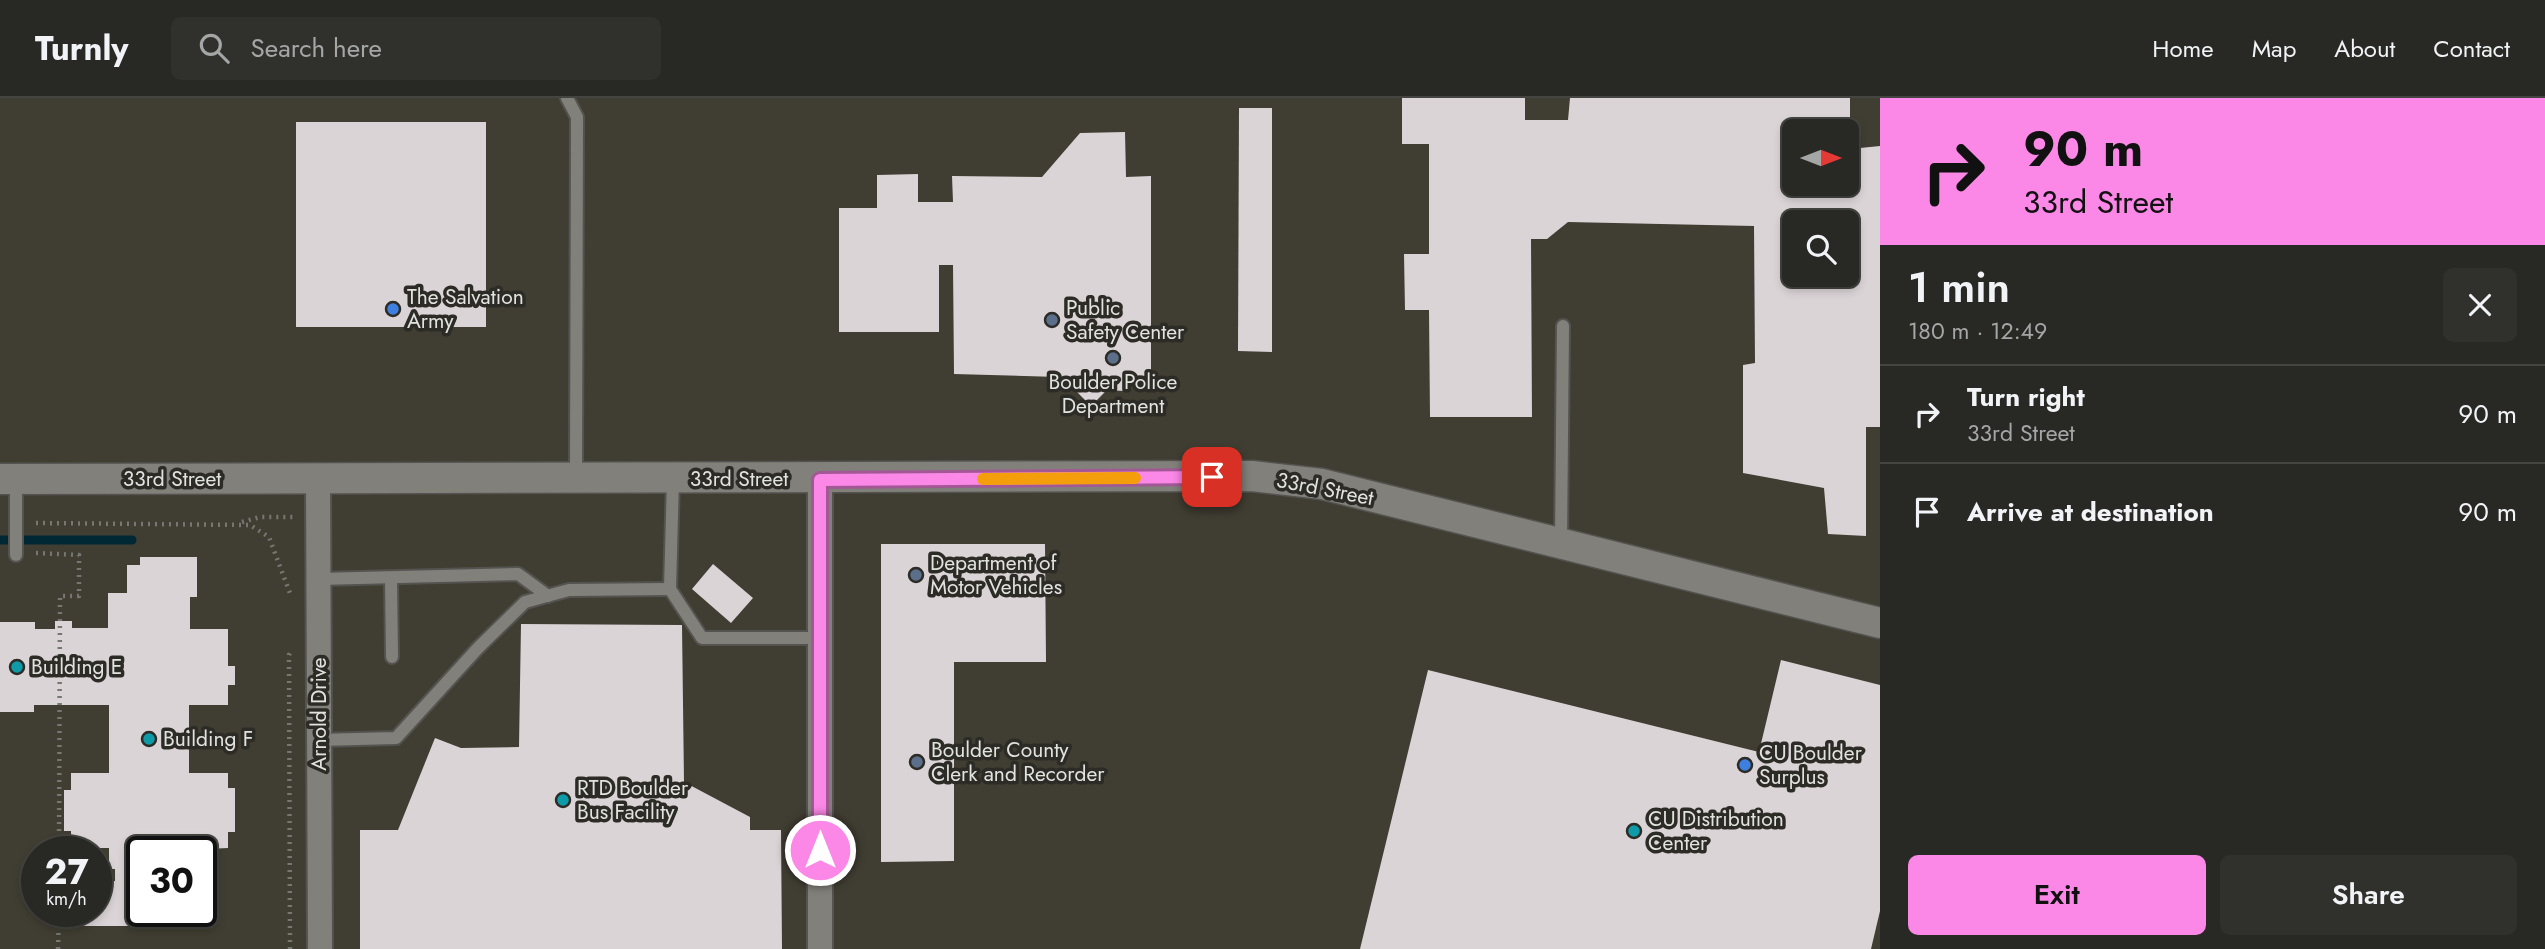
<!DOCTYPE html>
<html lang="en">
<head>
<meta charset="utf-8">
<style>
  :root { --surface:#282824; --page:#30302c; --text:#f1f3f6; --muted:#a5a6a6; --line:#444441; --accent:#fb87e6 }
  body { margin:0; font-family:Jost,sans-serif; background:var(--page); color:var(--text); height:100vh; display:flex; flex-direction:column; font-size:26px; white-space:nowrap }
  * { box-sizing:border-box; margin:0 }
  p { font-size:23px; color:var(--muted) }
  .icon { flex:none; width:38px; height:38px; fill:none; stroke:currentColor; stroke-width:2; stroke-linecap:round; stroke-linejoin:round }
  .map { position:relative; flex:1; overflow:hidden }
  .drawer { display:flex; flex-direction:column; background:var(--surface); width:665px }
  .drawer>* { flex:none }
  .guide { background:#fb87e6; color:#111; overflow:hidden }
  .needle { width:46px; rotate:90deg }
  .fabs { position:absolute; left:1782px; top:21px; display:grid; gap:14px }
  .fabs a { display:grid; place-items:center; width:77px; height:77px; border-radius:10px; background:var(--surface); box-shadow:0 4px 10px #0003,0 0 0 2px var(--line); font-size:35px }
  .speed { position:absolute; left:21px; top:738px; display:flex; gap:14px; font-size:35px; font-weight:700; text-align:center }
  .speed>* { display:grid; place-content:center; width:91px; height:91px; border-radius:50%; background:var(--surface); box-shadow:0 4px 10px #0003,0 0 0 2px var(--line); line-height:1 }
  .speed small { font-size:18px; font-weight:400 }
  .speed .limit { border:4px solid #111; border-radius:10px; background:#fff; color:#111 }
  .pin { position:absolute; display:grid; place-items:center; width:60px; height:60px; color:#fff; margin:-30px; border-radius:14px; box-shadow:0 4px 10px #0006 }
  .me { position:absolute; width:77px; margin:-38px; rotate:0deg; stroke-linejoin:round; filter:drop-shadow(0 0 5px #0008) }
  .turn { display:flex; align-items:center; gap:24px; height:147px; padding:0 28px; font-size:32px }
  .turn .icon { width:91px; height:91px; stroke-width:2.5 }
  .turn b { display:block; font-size:49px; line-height:60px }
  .round { display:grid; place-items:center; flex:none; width:74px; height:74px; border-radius:10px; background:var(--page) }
  .headline { display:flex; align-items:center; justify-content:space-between; height:119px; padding:0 28px }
  h1 { font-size:42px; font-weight:600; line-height:52px }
  .primary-button { display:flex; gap:14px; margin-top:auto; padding:14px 28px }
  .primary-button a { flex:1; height:80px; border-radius:10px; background:var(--accent); color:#111; font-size:28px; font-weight:600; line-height:80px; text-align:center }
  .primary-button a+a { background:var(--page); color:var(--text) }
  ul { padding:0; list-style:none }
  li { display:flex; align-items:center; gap:21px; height:98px; padding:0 28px; border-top:2px solid var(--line) }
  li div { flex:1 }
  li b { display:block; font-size:26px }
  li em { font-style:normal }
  header { display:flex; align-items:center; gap:42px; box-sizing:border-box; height:98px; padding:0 35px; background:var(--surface); border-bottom:2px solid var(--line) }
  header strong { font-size:33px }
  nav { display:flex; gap:38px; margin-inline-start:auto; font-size:24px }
  .search { width:490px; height:63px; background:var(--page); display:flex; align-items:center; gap:18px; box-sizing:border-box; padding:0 24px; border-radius:10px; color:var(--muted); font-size:26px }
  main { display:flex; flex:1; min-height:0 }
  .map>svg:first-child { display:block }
  .built { fill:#403d32; fill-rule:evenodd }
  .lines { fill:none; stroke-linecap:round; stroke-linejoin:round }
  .stream { stroke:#002834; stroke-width:9 }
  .building { fill:#dbd4d7; fill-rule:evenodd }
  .service-casing { stroke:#545350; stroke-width:16 }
  .minor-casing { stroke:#545350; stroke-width:28 }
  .tertiary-casing { stroke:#545350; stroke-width:33 }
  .path { stroke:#777672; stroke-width:4.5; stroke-dasharray:2 5; stroke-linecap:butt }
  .service { stroke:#82807b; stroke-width:12 }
  .minor { stroke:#82807b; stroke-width:24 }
  .tertiary { stroke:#82807b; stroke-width:30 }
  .route-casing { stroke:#a35896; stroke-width:18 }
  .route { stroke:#fb87e6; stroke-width:12 }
  .slow { stroke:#f59e0b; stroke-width:12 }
  .shop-dot { fill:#3f7fe0; stroke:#2c2b26; stroke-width:2.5 }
  .service-dot { fill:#5c6f8a; stroke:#2c2b26; stroke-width:2.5 }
  .culture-dot { fill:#0f9aa8; stroke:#2c2b26; stroke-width:2.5 }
  .labels { text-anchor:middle; stroke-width:7; stroke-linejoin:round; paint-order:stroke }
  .poi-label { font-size:21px; fill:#e2e2df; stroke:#2c2b26; text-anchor:start }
  .street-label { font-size:21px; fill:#e2e2df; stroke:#2c2b26 }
</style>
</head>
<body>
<header>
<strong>Turnly</strong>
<div class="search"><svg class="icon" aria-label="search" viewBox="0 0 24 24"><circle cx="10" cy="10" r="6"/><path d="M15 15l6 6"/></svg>Search here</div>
<nav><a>Home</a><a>Map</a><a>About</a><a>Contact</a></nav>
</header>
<main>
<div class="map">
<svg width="1880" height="851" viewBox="0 0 1880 851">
  <rect width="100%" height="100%" fill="#363530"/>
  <path class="built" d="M0,0H1880V851H0ZM1794,33H1846V86H1794ZM1794,124H1846V177H1794ZM37,754H96V814H37ZM142,754H201V814H142Z"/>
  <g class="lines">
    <path class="stream" d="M0,442H132"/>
  </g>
  <g class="building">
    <path d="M1402,0H1525V22H1568L1570,0H1850V51L1880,48V329H1866V438L1828,436L1824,390L1743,375V267L1755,265L1754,128L1568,124L1547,141H1531L1532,319H1430L1429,212H1405L1404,156H1429V46H1402ZM1794,33H1846V86H1794ZM1794,124H1846V177H1794Z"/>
    <path d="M1239,10H1272V254L1238,253Z"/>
    <rect x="296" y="24" width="190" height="205"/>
    <path d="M1125,34L1126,79L1151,78V278L1123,277L1124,293L1107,292L1091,308L1075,292H1060L1058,279L954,276L953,167H939V234H839V110H877V77L918,76V104H953L952,78L1042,79L1080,35Z"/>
    <path d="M881,446H1045L1046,564H954V763L881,764Z"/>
    <path d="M140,459H197V499H190V531H228V568H235V587H228V607H189V675H228V690H235V734H228V750L142,754V814H189V828H71V822H64V814H96V783H115V771H109V750H71V733H64V692H71V675H109V607H34V614H0V524H35V531H55V523H72V530H108V495H127V467H140Z"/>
    <path d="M713,466L753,500L731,525L692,491Z"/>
    <path d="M521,526L682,527L684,684L750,719V732H781L782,851H360V732H398L435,640L461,650L519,649Z"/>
    <path d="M1781,562L1880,587V813L1871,851H1360L1428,572L1759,654Z"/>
  </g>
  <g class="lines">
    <defs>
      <g id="service">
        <path d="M567,0L577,19L576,379"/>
        <path d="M16,381V457"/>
        <path d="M673,381L670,491L702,540H820"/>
        <path d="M1561,445L1563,228"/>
        <path d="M391,480L392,559"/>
        <path d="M318,481L518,476L548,498"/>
        <path d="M319,642L396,640L478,550L525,504L569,492L670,491"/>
      </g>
      <g id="minor">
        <path d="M318,381L320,851"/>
        <path d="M820,851V381"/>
      </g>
      <path id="tertiary" d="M0,381L1252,378L1322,386L1880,525"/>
    </defs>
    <use href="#service" class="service-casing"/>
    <use href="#minor" class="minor-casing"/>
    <use href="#tertiary" class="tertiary-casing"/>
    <g class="path">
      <path d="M242,424L260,419H295"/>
      <path d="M36,425L250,427L269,439L291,498"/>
      <path d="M36,455L79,457V498H60L59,754"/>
      <path d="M58,851L59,814"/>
      <path d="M290,851L289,557L292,551"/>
    </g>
    <use href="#service" class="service"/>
    <use href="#minor" class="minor"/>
    <use href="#tertiary" class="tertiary"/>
  </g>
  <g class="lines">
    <defs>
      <path id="route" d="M820,752V382L1212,379"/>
    </defs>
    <use href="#route" class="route-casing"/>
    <use href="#route" class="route"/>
    <path class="slow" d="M983,381L1135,380"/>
  </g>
  <g class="shop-dot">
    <circle cx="393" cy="211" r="7"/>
    <circle cx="1745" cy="667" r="7"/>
  </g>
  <g class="service-dot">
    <circle cx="1052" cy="222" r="7"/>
    <circle cx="1113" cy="260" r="7"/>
    <circle cx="916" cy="477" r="7"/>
    <circle cx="917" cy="664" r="7"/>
  </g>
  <g class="culture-dot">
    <circle cx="17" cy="569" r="7"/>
    <circle cx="149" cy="641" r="7"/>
    <circle cx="563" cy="702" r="7"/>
    <circle cx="1634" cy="733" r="7"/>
  </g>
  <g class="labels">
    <g class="poi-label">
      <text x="407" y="206">The Salvation<tspan x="407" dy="24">Army</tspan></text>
      <text x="1066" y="217">Public<tspan x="1066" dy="24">Safety Center</tspan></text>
      <text x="1113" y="291" text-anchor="middle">Boulder Police<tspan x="1113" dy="24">Department</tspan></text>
      <text x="930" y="472">Department of<tspan x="930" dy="24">Motor Vehicles</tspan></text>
      <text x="31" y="576">Building E</text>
      <text x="163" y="648">Building F</text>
      <text x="931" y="659">Boulder County<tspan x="931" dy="24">Clerk and Recorder</tspan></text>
      <text x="1759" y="662">CU Boulder<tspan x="1759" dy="24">Surplus</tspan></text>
      <text x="577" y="697">RTD Boulder<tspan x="577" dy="24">Bus Facility</tspan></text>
      <text x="1648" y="728">CU Distribution<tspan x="1648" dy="24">Center</tspan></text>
    </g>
    <g class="street-label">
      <text x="172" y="388">33rd Street</text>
      <text x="739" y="388">33rd Street</text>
      <text transform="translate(1325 391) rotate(11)" y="7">33rd Street</text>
      <text transform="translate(319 616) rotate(-90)" y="7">Arnold Drive</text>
    </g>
  </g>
</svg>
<div class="fabs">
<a><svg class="needle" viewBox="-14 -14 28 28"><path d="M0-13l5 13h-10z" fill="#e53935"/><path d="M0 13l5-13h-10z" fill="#a5a6a6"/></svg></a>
<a><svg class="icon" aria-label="search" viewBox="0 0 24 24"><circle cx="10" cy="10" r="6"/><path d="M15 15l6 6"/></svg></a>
</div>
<div class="speed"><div>27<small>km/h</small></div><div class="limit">30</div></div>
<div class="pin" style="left:1212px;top:379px;background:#d93025"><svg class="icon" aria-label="arrive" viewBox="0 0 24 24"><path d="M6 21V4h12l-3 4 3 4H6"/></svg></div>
<svg class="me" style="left:820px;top:752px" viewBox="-20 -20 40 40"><circle r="17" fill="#fb87e6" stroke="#fff" stroke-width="3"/><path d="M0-11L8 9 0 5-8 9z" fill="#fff"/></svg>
</div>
<section class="drawer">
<div class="guide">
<div class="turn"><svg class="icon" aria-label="right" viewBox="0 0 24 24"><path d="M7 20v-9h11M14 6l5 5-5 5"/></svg><div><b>90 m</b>33rd Street</div></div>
</div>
<div class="headline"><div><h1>1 min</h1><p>180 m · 12:49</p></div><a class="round"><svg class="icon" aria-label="close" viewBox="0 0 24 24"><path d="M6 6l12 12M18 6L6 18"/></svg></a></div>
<ul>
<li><svg class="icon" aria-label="right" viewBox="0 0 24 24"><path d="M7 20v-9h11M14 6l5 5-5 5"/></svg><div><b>Turn right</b><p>33rd Street</p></div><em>90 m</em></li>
<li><svg class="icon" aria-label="arrive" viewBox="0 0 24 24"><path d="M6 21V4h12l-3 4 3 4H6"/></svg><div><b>Arrive at destination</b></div><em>90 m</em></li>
</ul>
<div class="primary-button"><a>Exit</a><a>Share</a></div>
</section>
</main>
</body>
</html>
